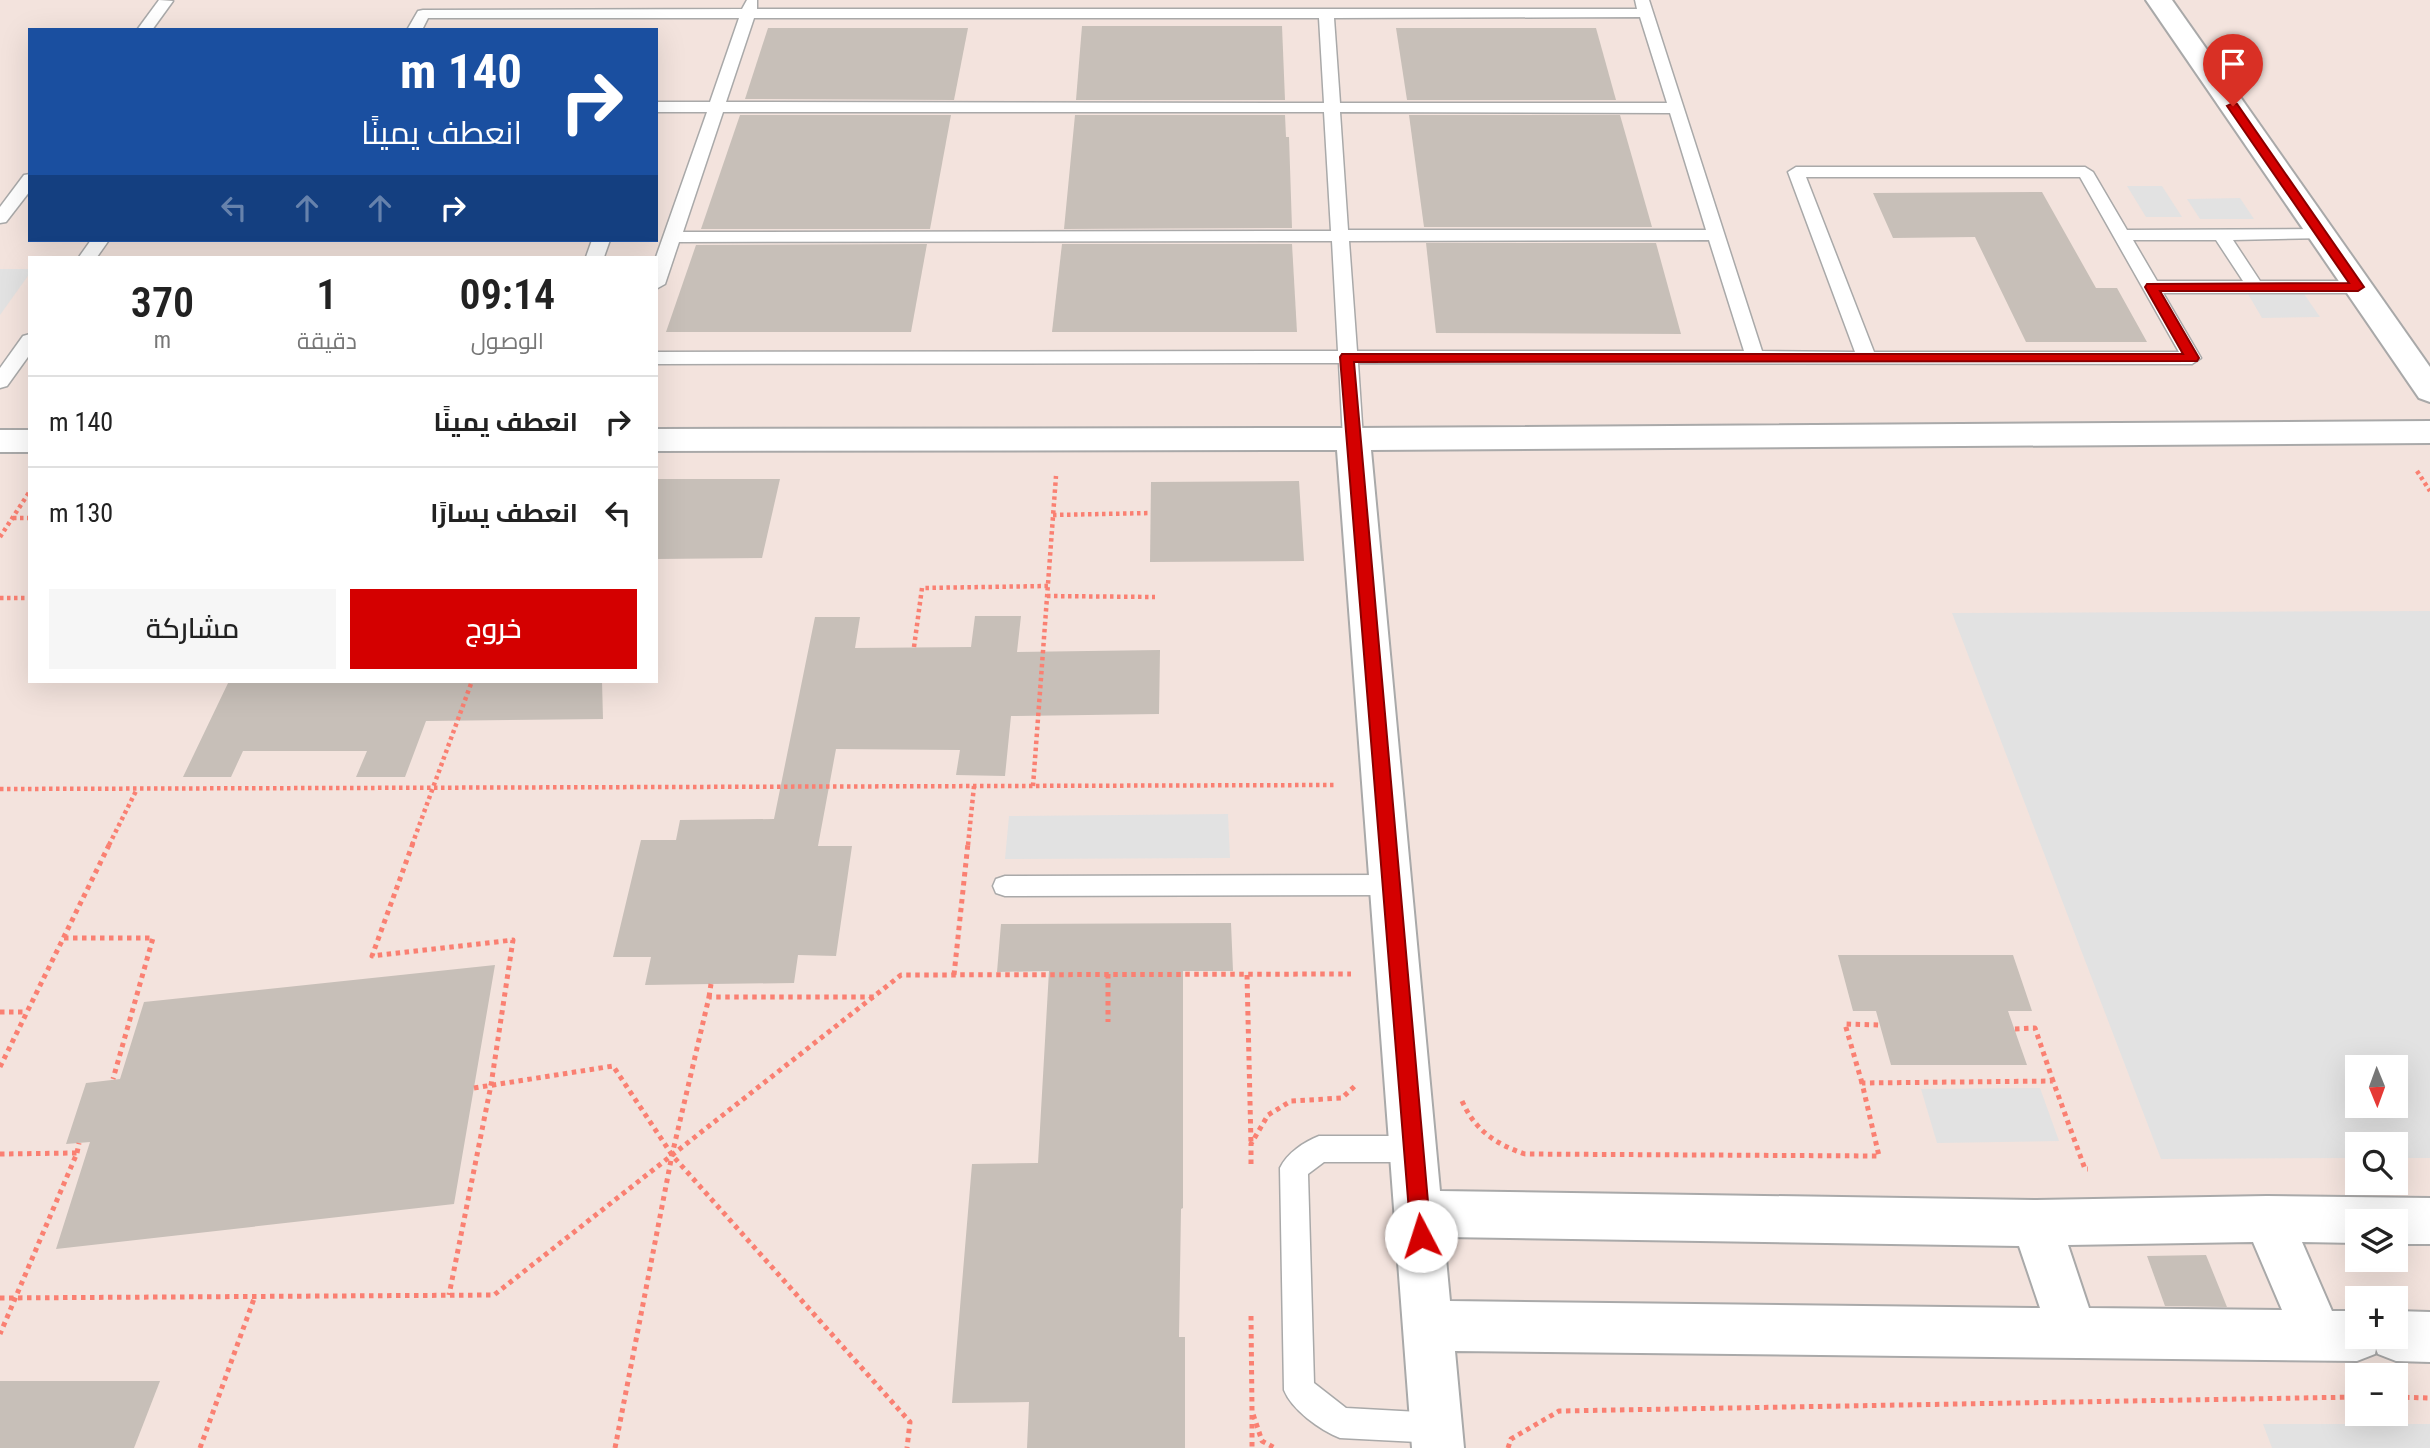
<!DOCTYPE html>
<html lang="ar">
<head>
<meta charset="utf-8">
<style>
  :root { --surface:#fff; --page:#f6f6f6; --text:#222; --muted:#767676; --line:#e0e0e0; --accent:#d40000 }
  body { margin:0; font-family:"Roboto Condensed",Cairo,sans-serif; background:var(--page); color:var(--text); direction:rtl; height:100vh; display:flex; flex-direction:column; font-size:26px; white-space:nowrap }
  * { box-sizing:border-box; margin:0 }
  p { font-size:23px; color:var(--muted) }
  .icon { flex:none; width:38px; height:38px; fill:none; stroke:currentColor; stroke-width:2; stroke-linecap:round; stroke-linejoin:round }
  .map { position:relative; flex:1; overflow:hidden; direction:ltr }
  .side { position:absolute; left:28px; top:256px; width:630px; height:427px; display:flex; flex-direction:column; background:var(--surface); border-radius:0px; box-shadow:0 7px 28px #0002; direction:rtl }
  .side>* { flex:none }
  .top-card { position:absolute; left:28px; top:28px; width:630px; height:214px; border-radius:0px; box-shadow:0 7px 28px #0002; direction:rtl; background:#1a4fa0; color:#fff; overflow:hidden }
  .needle { width:46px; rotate:179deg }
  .fabs { position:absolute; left:2345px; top:1055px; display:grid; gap:14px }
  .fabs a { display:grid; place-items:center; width:63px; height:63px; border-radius:0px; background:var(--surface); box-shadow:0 7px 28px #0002; font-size:35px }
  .pin { position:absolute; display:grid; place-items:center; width:60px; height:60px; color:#fff; margin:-72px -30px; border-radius:50% 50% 50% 0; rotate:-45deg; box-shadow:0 0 7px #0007 }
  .pin .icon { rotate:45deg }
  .me { position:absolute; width:77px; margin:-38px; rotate:355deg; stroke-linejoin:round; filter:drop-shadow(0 0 5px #0008) }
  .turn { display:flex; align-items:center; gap:24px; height:147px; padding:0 21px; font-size:32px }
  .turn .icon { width:91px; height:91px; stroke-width:2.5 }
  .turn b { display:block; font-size:49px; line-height:60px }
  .lanes { display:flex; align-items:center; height:66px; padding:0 21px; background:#0003; justify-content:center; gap:35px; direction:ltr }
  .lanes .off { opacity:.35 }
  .eta { display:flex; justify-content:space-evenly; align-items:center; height:119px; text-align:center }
  .eta b { font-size:42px; font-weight:600; line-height:49px }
  .cta { display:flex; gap:14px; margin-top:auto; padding:14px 21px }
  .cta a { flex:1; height:80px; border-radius:0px; background:var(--accent); color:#fff; font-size:28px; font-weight:600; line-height:80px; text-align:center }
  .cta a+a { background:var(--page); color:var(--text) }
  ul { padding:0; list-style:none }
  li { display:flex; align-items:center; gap:21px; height:91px; padding:0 21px; border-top:2px solid var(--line) }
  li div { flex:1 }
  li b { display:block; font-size:26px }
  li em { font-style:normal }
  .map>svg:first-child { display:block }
  .military { fill:#f3e3dd; fill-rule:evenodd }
  .parking { fill:#e2e2e2; fill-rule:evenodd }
  .building { fill:#c7bfb8 }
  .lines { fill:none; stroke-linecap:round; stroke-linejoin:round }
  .lane-casing { stroke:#a9a9a9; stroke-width:3 }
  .street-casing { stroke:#a9a9a9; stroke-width:4 }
  .path-far1 { stroke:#fa8072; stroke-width:4.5; stroke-dasharray:3.5 3.5; stroke-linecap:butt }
  .path { stroke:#fa8072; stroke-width:5; stroke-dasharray:4.5 4.5; stroke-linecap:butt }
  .lane { fill:#fff; fill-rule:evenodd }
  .street { fill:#fff; fill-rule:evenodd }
  .route { fill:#d40000; stroke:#8a0000; stroke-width:2 }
</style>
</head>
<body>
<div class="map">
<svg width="2430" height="1448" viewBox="0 0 2430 1448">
  <rect width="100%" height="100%" fill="#f2efe9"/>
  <path class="military" d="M0,0H2430V1448H0ZM30,30H656V240H30ZM30,257H656V681H30ZM2357,1068H2396V1106H2357ZM2357,1144H2396V1183H2357ZM2357,1222H2396V1260H2357ZM2357,1298H2396V1337H2357ZM2357,1376H2396V1414H2357Z"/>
  <g class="parking">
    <path d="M2127,186H2162L2182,217H2146Z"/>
    <path d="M2240,198L2254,219H2200L2187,199Z"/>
    <path d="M0,269H30V273L0,315Z"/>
    <path d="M2304,294L2320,317L2262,318L2248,294Z"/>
    <path d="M2430,611V1158H2396V1144H2357V1158L2161,1159L1952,613ZM2357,1068H2396V1106H2357Z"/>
    <path d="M1228,814L1230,858L1005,859L1009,816Z"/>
    <path d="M2040,1088L2059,1141L1937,1143L1921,1089Z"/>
    <path d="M2263,1424H2430V1448H2272Z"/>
  </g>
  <g class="building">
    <path d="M1082,26H1282L1285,100H1076Z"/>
    <path d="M768,28H968L954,100L745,99Z"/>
    <path d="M1396,28H1596L1616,100H1407Z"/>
    <path d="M740,115H951L930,229H701Z"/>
    <path d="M1075,115H1285L1286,137H1289L1292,228L1064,229Z"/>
    <path d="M1409,115H1620L1652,227H1424Z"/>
    <path d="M2042,192L2096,288H2117L2147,342H2026L1975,237L1893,238L1873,193Z"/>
    <path d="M1426,243H1656L1681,334L1436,333Z"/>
    <path d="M927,244L911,332H666L696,245Z"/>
    <path d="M1062,244H1292L1297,332H1052Z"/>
    <path d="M656,479H780L762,558L656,559Z"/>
    <path d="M1299,481L1304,561L1150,562L1151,482Z"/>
    <path d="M975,616H1021L1017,652L1160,650L1159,714L1011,716L1005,776L956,775L960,750L836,749L818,846H852L836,956L798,955L794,983L711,984L645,985L651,957H613L641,840H676L680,820L774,819L815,617H860L855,648L971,647Z"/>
    <path d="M229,681H602L603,719L426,721L405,777H356L367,751H243L231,777H183Z"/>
    <path d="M1231,923L1233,971H1183V1208L1181,1209L1179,1337H1185V1448H1027L1029,1402L952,1403L972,1164L1038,1163L1049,971L997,972L1001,924Z"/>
    <path d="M1838,955H2013L2032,1011H2008L2027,1065H1891L1876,1011H1853Z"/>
    <path d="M495,965L454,1204L56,1249L90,1142L66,1144L86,1083L120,1079L144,1002Z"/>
    <path d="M2206,1255L2227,1307L2165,1306L2147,1256Z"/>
    <path d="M0,1381H160L134,1448H0Z"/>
  </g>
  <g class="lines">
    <defs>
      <g id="lane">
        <path d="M159,0L173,1L152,30H137Z"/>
        <path d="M747,0H757V9H1637L1635,0H1649L1762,351L1855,352L1788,172L1796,167H2085L2093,172L2127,230L2321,229L2330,234L2327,238L2233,240L2260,281H2358L2367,287L2358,293H2163L2201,358L2192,364L1358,363L1363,439L1360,444H1346L1343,439L1339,363L656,364V352L1338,351L1332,241L679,242L665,284L656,289V257L707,112H656V102H710L739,18H428L422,30H407L418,11L423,10L742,9ZM1640,17L1667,103H1340L1334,18ZM754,18H1319L1324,103L726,102ZM723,112H1324L1331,231L683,232ZM1340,112L1670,113L1706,230H1348ZM1806,177H2080L2179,352H1874ZM1709,240L1744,351H1357L1349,241ZM2133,240H2216L2243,281H2157Z"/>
        <path d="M30,174V191L6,222L0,223V207L24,175Z"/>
        <path d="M91,240H109L97,257H79Z"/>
        <path d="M592,240H610L604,257H586Z"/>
        <path d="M30,334V354L7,386L0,388V368L23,336Z"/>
        <path d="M1391,875L1400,878L1403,885L1400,892L1391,895L1005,896L996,893L993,886L996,879L1005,876Z"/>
        <path d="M1319,1136H1413L1423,1140L1427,1149L1423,1158L1413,1162H1324L1308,1174L1314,1383L1346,1408L1437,1413L1448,1417L1452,1428L1448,1439L1437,1443L1340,1438C1320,1430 1292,1410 1284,1390L1280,1168C1287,1153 1304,1142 1319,1136Z"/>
      </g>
      <g id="street">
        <path d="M2146,0H2172L2430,367V402L2419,398Z"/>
        <path d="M2430,421V443L1371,450L1440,1191L2036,1200L2267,1196L2430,1198V1244H2396V1222H2357V1243L2302,1242L2332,1311H2357V1337H2396V1311L2430,1312V1362L2396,1361L2378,1354L2376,1349L2375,1354L2357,1361L1455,1351L1464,1448H1412L1337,450L656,451V429L1353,428ZM1444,1237L2019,1246L2040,1308L1450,1301ZM2253,1242L2282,1310L2089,1308L2068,1245Z"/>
        <rect x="0" y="430" width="30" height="22"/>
      </g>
    </defs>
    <use href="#lane" class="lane-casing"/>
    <use href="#street" class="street-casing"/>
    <g class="path-far1">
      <path d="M2417,471L2430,491"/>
      <path d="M1053,515L1151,513"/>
      <path d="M13,518H30"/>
      <path d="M0,537L30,491"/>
      <path d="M1047,596L1155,597"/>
      <path d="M0,598H30"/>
      <path d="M914,647L922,588L1048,586"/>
      <path d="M1033,786L1056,476"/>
      <path d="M0,789L1335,785"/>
      <path d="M109,845L137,789"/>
      <path d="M412,845L472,681"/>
      <path d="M968,845L974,786"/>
    </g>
    <g class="path">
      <path d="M413,843L372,956L513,940L491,1085L449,1295"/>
      <path d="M64,938H153L113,1079"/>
      <path d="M1108,974V1022"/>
      <path d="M954,975L968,843"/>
      <path d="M1247,975L1251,1144"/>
      <path d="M709,997L711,984"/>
      <path d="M0,1012H27"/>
      <path d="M2015,1029L2035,1028L2053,1081"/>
      <path d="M0,1067L110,843"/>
      <path d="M1862,1083L1845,1024L1880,1025"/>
      <path d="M474,1088L613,1066L672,1155L910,1422L907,1448"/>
      <path d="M1462,1101C1475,1130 1495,1144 1525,1154L1879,1156L1862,1083L2053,1081L2085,1169H2088"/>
      <path d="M77,1153L79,1143"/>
      <path d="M0,1154L77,1153L0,1334"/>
      <path d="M1251,1164V1144L1268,1115L1291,1101L1342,1098L1357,1084"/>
      <path d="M0,1298L494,1295L901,975L1351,974"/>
      <path d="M1251,1316L1252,1411L1262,1441L1275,1448"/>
      <path d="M2396,1397L2430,1398"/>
      <path d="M1252,1415V1448"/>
      <path d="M200,1448L255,1296"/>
      <path d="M615,1448L672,1155L709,997H874"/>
      <path d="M1508,1448L1511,1439L1559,1411L2357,1397"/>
    </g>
    <use href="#lane" class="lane"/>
    <use href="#street" class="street"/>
  </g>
  <path class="route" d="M2233,103L2237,104L2364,287L2358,291H2160L2199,358L2197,361L1354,362L1431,1236L1428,1243L1421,1246L1414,1243L1411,1236L1340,357L1342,354H2183L2145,287L2147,284L2349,283L2227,106Z"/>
</svg>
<div class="fabs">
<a><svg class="needle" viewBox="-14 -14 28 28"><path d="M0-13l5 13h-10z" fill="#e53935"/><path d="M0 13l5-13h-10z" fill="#767676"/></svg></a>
<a><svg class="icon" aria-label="search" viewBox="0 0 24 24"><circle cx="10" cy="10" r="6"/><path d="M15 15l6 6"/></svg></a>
<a><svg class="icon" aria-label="layers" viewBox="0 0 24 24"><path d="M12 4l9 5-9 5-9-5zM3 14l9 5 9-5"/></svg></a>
<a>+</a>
<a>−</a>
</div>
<div class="pin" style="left:2233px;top:106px;background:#d93025"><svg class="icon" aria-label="arrive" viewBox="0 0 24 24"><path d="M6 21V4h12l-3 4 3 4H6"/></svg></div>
<svg class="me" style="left:1421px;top:1236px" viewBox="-20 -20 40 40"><circle r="19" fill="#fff"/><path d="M0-13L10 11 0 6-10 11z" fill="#d40000"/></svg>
<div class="top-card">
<div class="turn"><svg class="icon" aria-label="right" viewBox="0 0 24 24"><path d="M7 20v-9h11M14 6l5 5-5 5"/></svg><div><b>140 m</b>انعطف يمينًا</div></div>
<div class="lanes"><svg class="icon off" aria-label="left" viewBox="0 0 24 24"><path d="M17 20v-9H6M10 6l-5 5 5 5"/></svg><svg class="icon off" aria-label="ahead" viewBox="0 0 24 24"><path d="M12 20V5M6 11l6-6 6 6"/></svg><svg class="icon off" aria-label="ahead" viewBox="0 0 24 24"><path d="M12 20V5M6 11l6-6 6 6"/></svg><svg class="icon" aria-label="right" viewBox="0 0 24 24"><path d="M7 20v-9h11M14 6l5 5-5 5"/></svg></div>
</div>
<section class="side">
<div class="eta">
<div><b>09:14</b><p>الوصول</p></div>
<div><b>1</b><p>دقيقة</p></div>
<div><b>370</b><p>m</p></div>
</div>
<ul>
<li><svg class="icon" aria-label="right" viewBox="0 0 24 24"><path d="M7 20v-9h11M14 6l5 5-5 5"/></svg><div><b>انعطف يمينًا</b></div><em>140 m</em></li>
<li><svg class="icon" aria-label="left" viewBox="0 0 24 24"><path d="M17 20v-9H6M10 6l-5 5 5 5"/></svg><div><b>انعطف يسارًا</b></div><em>130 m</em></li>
</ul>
<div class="cta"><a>خروج</a><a>مشاركة</a></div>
</section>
</div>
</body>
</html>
